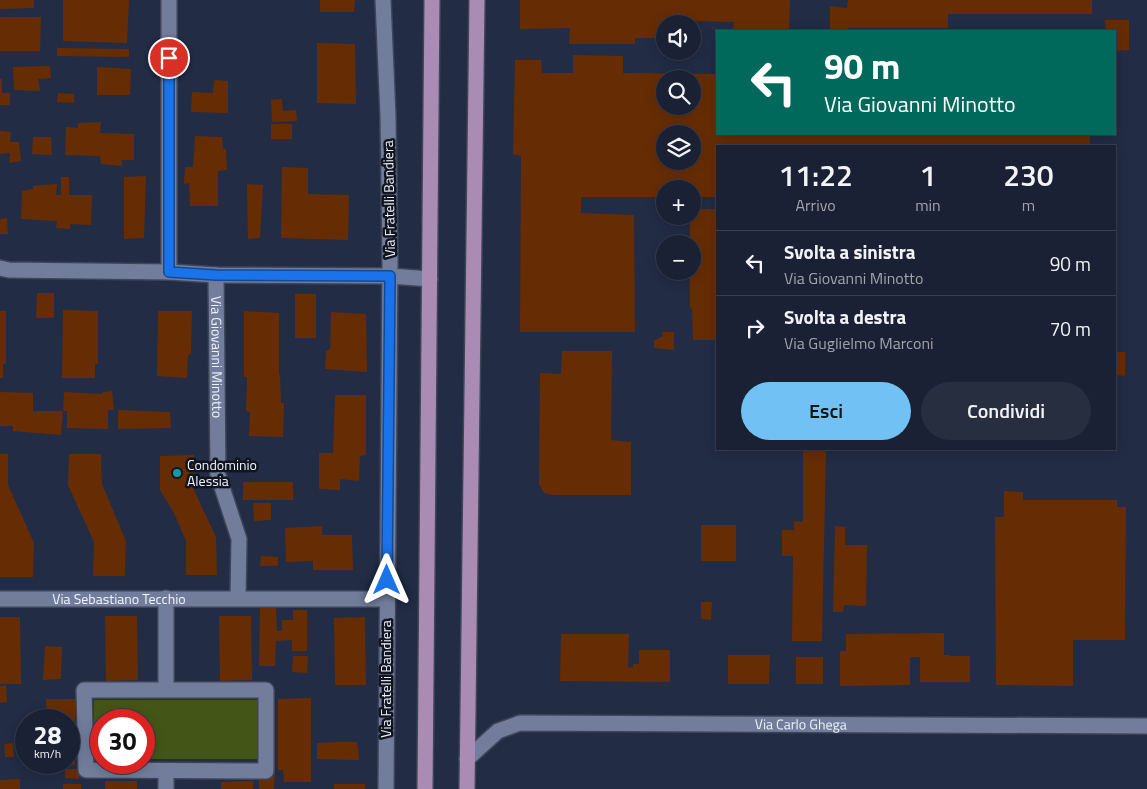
<!DOCTYPE html>
<html lang="it">
<head>
<meta charset="utf-8">
<style>
  :root { --surface:#1a2134; --page:#272e40; --text:#f1f3f6; --muted:#9fa3ac; --line:#383e4f; --accent:#71c1f5 }
  body { margin:0; font-family:"Titillium Web",sans-serif; background:var(--page); color:var(--text); height:100vh; display:flex; flex-direction:column; font-size:19px; white-space:nowrap }
  * { box-sizing:border-box; margin:0 }
  p { font-size:16px; color:var(--muted) }
  .icon { flex:none; width:28px; height:28px; fill:none; stroke:currentColor; stroke-width:2; stroke-linecap:round; stroke-linejoin:round }
  .map { position:relative; flex:1; overflow:hidden }
  .sheet { position:absolute; left:716px; top:145px; width:400px; height:305px; display:flex; flex-direction:column; background:var(--surface); border-radius:0px; box-shadow:0 2px 12px #0003,0 0 0 1px var(--line) }
  .sheet>* { flex:none }
  .hud { position:absolute; left:716px; top:30px; width:400px; height:105px; border-radius:0px; box-shadow:0 2px 12px #0003,0 0 0 1px var(--line); background:#00695c; color:#fff; overflow:hidden }
  .buttons { position:absolute; left:656px; top:15px; display:grid; gap:10px }
  .buttons a { display:grid; place-items:center; width:45px; height:45px; border-radius:50%; background:var(--surface); box-shadow:0 2px 12px #0003,0 0 0 1px var(--line); font-size:25px }
  .speed { position:absolute; left:15px; top:709px; display:flex; gap:10px; font-size:25px; font-weight:700; text-align:center }
  .speed>* { display:grid; place-content:center; width:65px; height:65px; border-radius:50%; background:var(--surface); box-shadow:0 2px 12px #0003,0 0 0 1px var(--line); line-height:1 }
  .speed small { font-size:12px; font-weight:400 }
  .speed .limit { border:8px solid #d22; background:#fff; color:#111 }
  .pin { position:absolute; display:grid; place-items:center; width:42px; height:42px; color:#fff; margin:-21px; border:2px solid #fff; border-radius:50%; box-shadow:0 1px 5px #0007 }
  .me { position:absolute; width:55px; margin:-28px; rotate:0deg; stroke-linejoin:round; filter:drop-shadow(0 0 4px #0008) }
  .turn { display:flex; align-items:center; gap:18px; height:105px; padding:0 25px; font-size:22px }
  .turn .icon { width:65px; height:65px; stroke-width:2.5 }
  .turn b { display:block; font-size:35px; line-height:42px }
  .eta { display:flex; justify-content:space-evenly; align-items:center; height:85px; text-align:center }
  .eta b { font-size:30px; font-weight:600; line-height:35px }
  .primary-button { display:flex; gap:10px; margin-top:auto; padding:10px 25px }
  .primary-button a { flex:1; height:58px; border-radius:30px; background:var(--accent); color:#111; font-size:20px; font-weight:600; line-height:58px; text-align:center }
  .primary-button a+a { background:var(--page); color:var(--text) }
  ul { padding:0; list-style:none }
  li { display:flex; align-items:center; gap:15px; height:65px; padding:0 25px; border-top:1px solid var(--line) }
  li div { flex:1 }
  li b { display:block; font-size:19px }
  li em { font-style:normal }
  .map>svg:first-child { display:block }
  .green { fill:#435617 }
  .building { fill:#662d05; fill-rule:evenodd }
  .lines { fill:none; stroke-linecap:round; stroke-linejoin:round }
  .minor-casing { stroke:#3e4559; stroke-width:18 }
  .major-casing { stroke:#3e4559; stroke-width:18 }
  .minor { stroke:#717d9b; stroke-width:15 }
  .major { stroke:#a98bb4; stroke-width:15 }
  .route-casing { stroke:#114b97; stroke-width:12 }
  .route { stroke:#1a73e8; stroke-width:9 }
  .culture-dot { fill:#0f9aa8; stroke:#101520; stroke-width:2 }
  .labels { text-anchor:middle; stroke-width:5; stroke-linejoin:round; paint-order:stroke }
  .street-label { font-size:14px; fill:#eff3fe; stroke:#101520 }
  .poi-label { font-size:14px; fill:#eff3fe; stroke:#101520; text-anchor:start }
</style>
</head>
<body>
<div class="map">
<svg width="1147" height="789" viewBox="0 0 1147 789">
  <rect width="100%" height="100%" fill="#222c45"/>
  <path class="green" d="M94,700H258V759H144V720H101V759H94Z"/>
  <g class="building">
    <path d="M0,0H34V8L0,9Z"/>
    <path d="M63,0H129L127,43L63,41Z"/>
    <path d="M320,0H355L354,12H320Z"/>
    <path d="M520,0H790L789,31L733,30L734,22L664,20V38H635V44H569L570,28L520,29Z"/>
    <path d="M848,0H1092V14H948V28H848L847,31H830V6L847,8Z"/>
    <path d="M0,17H41L40,51H0Z"/>
    <path d="M1105,20H1129V50L1115,51V31H1106Z"/>
    <path d="M317,43L355,44L356,104L317,103Z"/>
    <path d="M57,48L129,49V57L57,56Z"/>
    <path d="M573,55L623,56V73L718,74V134H1090V146H718V197H692V189H665V197H581V213L634,215L635,332H520L521,156L513,154L515,60H541L542,73H573ZM665,79H692V106H665ZM665,134H692V161H665Z"/>
    <path d="M50,66L51,78L38,79L40,91L14,90L13,67Z"/>
    <path d="M97,67L131,69L130,95H97Z"/>
    <path d="M0,79H2V93H10V105H0Z"/>
    <path d="M214,80L228,81V113L191,112L192,92L213,93Z"/>
    <path d="M58,93L74,94V103L57,102Z"/>
    <path d="M282,99L283,111L296,110L297,121L272,122L271,100Z"/>
    <path d="M101,122L100,133L134,134V160H122V166L101,164L100,156L65,155L66,127L78,128V123Z"/>
    <rect x="271" y="124" width="21" height="15"/>
    <path d="M0,131L11,132L10,142H19L21,161L9,163L10,153L0,154Z"/>
    <path d="M195,136L222,137L223,149H226L227,170L218,171V206H190L189,183L184,184L185,167H193Z"/>
    <path d="M33,137H51L52,155L32,154Z"/>
    <path d="M282,167L308,168V194L349,195L348,240L281,238Z"/>
    <path d="M146,176L144,238L124,239V177Z"/>
    <path d="M61,177H69V195H92L91,225L70,224V229L56,228L57,221L21,219L22,191L33,189V186L57,184L56,195H61Z"/>
    <path d="M247,184L263,185L260,238L248,239Z"/>
    <path d="M692,209H718V340H693L692,309L690,308V271H692V244H690V216H692Z"/>
    <path d="M7,218L8,234H0V219Z"/>
    <path d="M37,293H54V318H36Z"/>
    <rect x="295" y="294" width="21" height="44"/>
    <path d="M63,310L98,311V364H95V378H62Z"/>
    <path d="M0,311H6V364H3V378H0Z"/>
    <path d="M158,311H192L191,354L188,355L187,378L157,376Z"/>
    <path d="M244,311L279,313V375H280L281,403H284L283,437L249,436L250,412L246,411L247,377H244Z"/>
    <path d="M331,312L366,314L367,372L325,369L326,351L330,349Z"/>
    <path d="M662,332H674V350L654,348V341L663,336Z"/>
    <path d="M562,351H612L611,440L631,442V495H554L544,493L539,484L540,373L561,374Z"/>
    <path d="M1115,352H1125V376L1115,375Z"/>
    <path d="M112,391L114,410H108V429L67,428V411H63L64,392L102,394L103,392Z"/>
    <path d="M0,392L33,393V411H63L61,435L13,431V426H0Z"/>
    <path d="M335,395H366V455L360,456L359,481L340,479V490L319,489V453H333Z"/>
    <path d="M118,410L170,412L171,428L118,429Z"/>
    <path d="M803,449H826L822,641H792L793,556H782V530H794V521L803,522Z"/>
    <path d="M0,454H8V485L34,543L33,577H0Z"/>
    <path d="M69,454H101L102,484L126,541L125,576H93L94,542L68,485Z"/>
    <path d="M194,455V490L216,537L217,575H186V541L174,513L160,490V456Z"/>
    <rect x="243" y="482" width="50" height="18"/>
    <path d="M1004,491L1023,492V500H1117V507H1126L1125,640H1073V686L996,685L995,517H1004Z"/>
    <path d="M253,503H271V520L254,521Z"/>
    <rect x="701" y="525" width="35" height="36"/>
    <path d="M322,526V535H352L353,570H313V561L286,562L285,528Z"/>
    <path d="M835,526L845,527V545H867L866,606L844,605L843,612H833Z"/>
    <path d="M261,556L278,557V566H260Z"/>
    <path d="M701,602H712L711,620L701,619Z"/>
    <path d="M260,608H276L277,631H282V620H293V610H307V651H292V640L276,641L275,666H259Z"/>
    <path d="M105,616H137L138,680L106,681Z"/>
    <path d="M219,616H251L252,680L220,681Z"/>
    <path d="M0,617H20L21,684H0Z"/>
    <path d="M365,617L366,685H335L334,618Z"/>
    <path d="M944,633V655H949V656H970V682H920V657H910V685L840,686V651H846V634Z"/>
    <path d="M561,634H629L628,668L633,667V664H639V650H670V682L560,681Z"/>
    <path d="M45,646L62,647L61,679L43,680Z"/>
    <path d="M728,655H770L769,684H728Z"/>
    <path d="M293,656H308L307,673L292,672Z"/>
    <rect x="796" y="657" width="27" height="27"/>
    <path d="M6,685L7,702L0,703V686Z"/>
    <path d="M311,698V782H284L283,770H278V699Z"/>
    <path d="M46,699H75V765H47V762H69V720H47Z"/>
    <path d="M338,742H357L359,760L317,759V743Z"/>
    <path d="M13,743L14,757H5L4,744Z"/>
    <path d="M65,769H80L79,779L65,778Z"/>
    <path d="M259,771L275,772L274,789H259Z"/>
    <path d="M20,779V789H0V780Z"/>
    <rect x="105" y="781" width="32" height="8"/>
    <path d="M253,781V789H221V782Z"/>
    <rect x="63" y="784" width="18" height="5"/>
    <rect x="334" y="784" width="31" height="5"/>
  </g>
  <g class="lines">
    <defs>
      <g id="minor">
        <path d="M169,0V272"/>
        <path d="M383,0L388,116L390,261L386,789"/>
        <path d="M0,268L9,270L169,272L216,275L390,276L430,279"/>
        <path id="s1" d="M216,275L218,475L239,539L238,598"/>
        <path d="M166,598V690H84L86,770L266,771V690H166"/>
        <path id="s2" d="M0,599H386"/>
        <path id="s3" d="M467,759L498,731L520,723L1147,726"/>
        <path d="M166,789V771"/>
      </g>
      <g id="major">
        <path d="M425,789L432,0"/>
        <path d="M467,789L477,0"/>
      </g>
    </defs>
    <use href="#minor" class="minor-casing"/>
    <use href="#major" class="major-casing"/>
    <use href="#minor" class="minor"/>
    <use href="#major" class="major"/>
  </g>
  <g class="lines">
    <defs>
      <path id="route" d="M169,58V272L216,275L390,276L387,580"/>
    </defs>
    <use href="#route" class="route-casing"/>
    <use href="#route" class="route"/>
  </g>
  <circle class="culture-dot" cx="177" cy="473" r="5"/>
  <g class="labels">
    <g class="street-label">
      <text transform="translate(389 199) rotate(-91)" y="5">Via Fratelli Bandiera</text>
      <text dy="5" stroke="none"><textPath href="#s1" startOffset="82">Via Giovanni Minotto</textPath></text>
      <text dy="5" stroke="none"><textPath href="#s2" startOffset="119">Via Sebastiano Tecchio</textPath></text>
      <text transform="translate(386 679) rotate(-90)" y="5">Via Fratelli Bandiera</text>
      <text dy="5" stroke="none"><textPath href="#s3" startOffset="346">Via Carlo Ghega</textPath></text>
    </g>
    <g class="poi-label">
      <text x="187" y="470">Condominio<tspan x="187" dy="16">Alessia</tspan></text>
    </g>
  </g>
</svg>
<div class="buttons">
<a><svg class="icon" aria-label="sound" viewBox="0 0 24 24"><path d="M4 9h4l5-4v14l-5-4H4zM17 9q2 3 0 6"/></svg></a>
<a><svg class="icon" aria-label="search" viewBox="0 0 24 24"><circle cx="10" cy="10" r="6"/><path d="M15 15l6 6"/></svg></a>
<a><svg class="icon" aria-label="layers" viewBox="0 0 24 24"><path d="M12 4l9 5-9 5-9-5zM3 14l9 5 9-5"/></svg></a>
<a>+</a>
<a>−</a>
</div>
<div class="speed"><div>28<small>km/h</small></div><div class="limit">30</div></div>
<div class="pin" style="left:169px;top:58px;background:#d93025"><svg class="icon" aria-label="arrive" viewBox="0 0 24 24"><path d="M6 21V4h12l-3 4 3 4H6"/></svg></div>
<svg class="me" style="left:387px;top:580px" viewBox="-20 -20 40 40"><path d="M0-17L14 15 0 8-14 15z" fill="#1a73e8" stroke="#fff" stroke-width="4"/></svg>
<div class="hud">
<div class="turn"><svg class="icon" aria-label="left" viewBox="0 0 24 24"><path d="M17 20v-9H6M10 6l-5 5 5 5"/></svg><div><b>90 m</b>Via Giovanni Minotto</div></div>
</div>
<section class="sheet">
<div class="eta">
<div><b>11:22</b><p>Arrivo</p></div>
<div><b>1</b><p>min</p></div>
<div><b>230</b><p>m</p></div>
</div>
<ul>
<li><svg class="icon" aria-label="left" viewBox="0 0 24 24"><path d="M17 20v-9H6M10 6l-5 5 5 5"/></svg><div><b>Svolta a sinistra</b><p>Via Giovanni Minotto</p></div><em>90 m</em></li>
<li><svg class="icon" aria-label="right" viewBox="0 0 24 24"><path d="M7 20v-9h11M14 6l5 5-5 5"/></svg><div><b>Svolta a destra</b><p>Via Guglielmo Marconi</p></div><em>70 m</em></li>
</ul>
<div class="primary-button"><a>Esci</a><a>Condividi</a></div>
</section>
</div>
</body>
</html>
